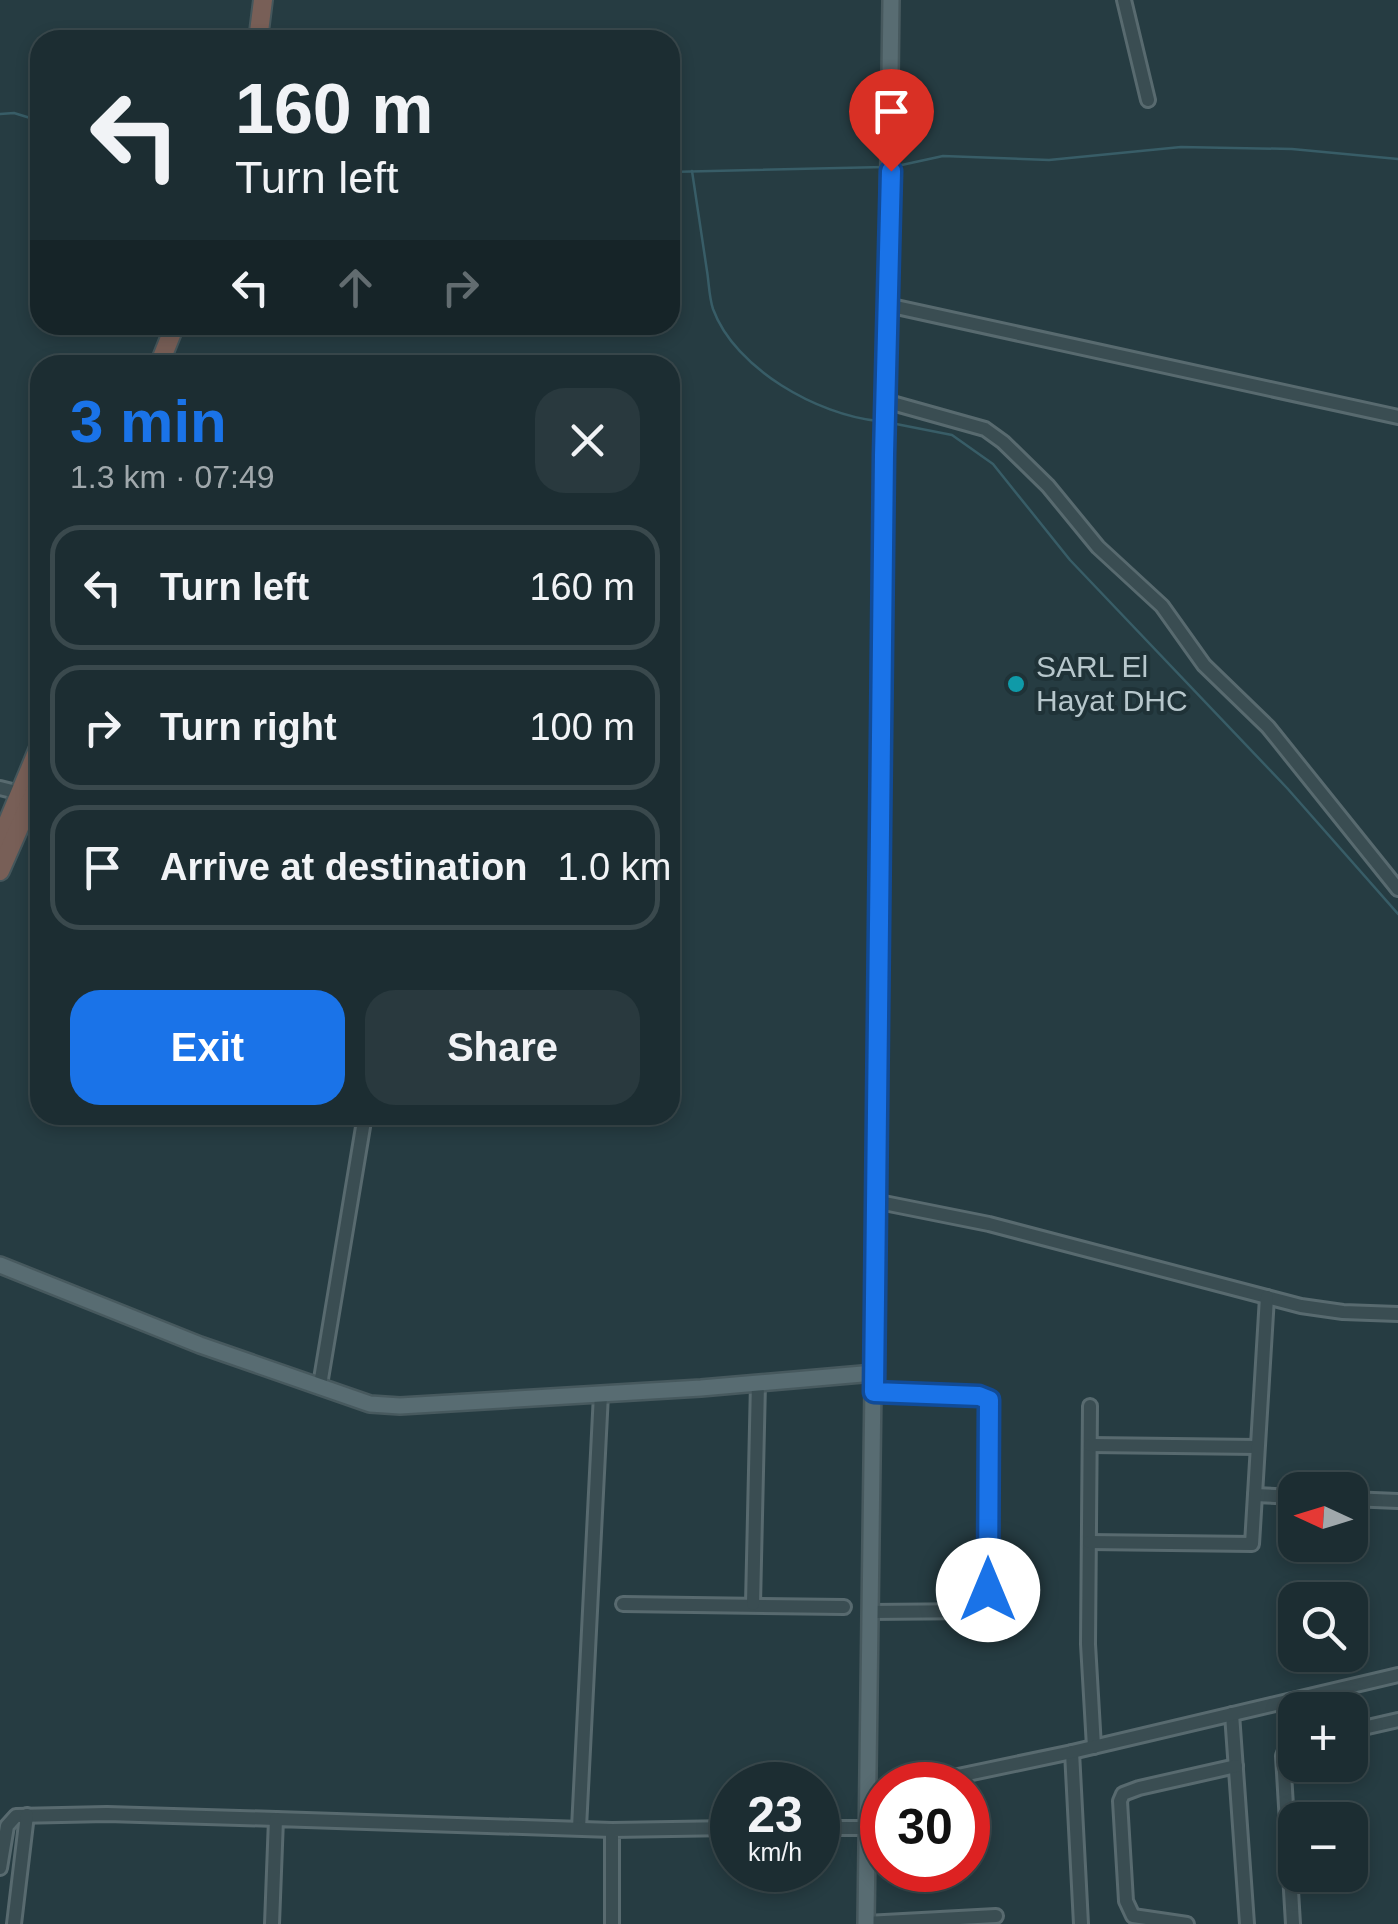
<!DOCTYPE html>
<html lang="en">
<head>
<meta charset="utf-8">
<style>
  :root { --surface:#1c2d32; --page:#29393e; --text:#f1f3f6; --muted:#a0a8ac; --line:#3a494d; --accent:#1a73e8 }
  body { margin:0; font-family:Helvetica,sans-serif; background:var(--page); color:var(--text); height:100vh; display:flex; flex-direction:column; font-size:38px; white-space:nowrap }
  * { box-sizing:border-box; margin:0 }
  p { font-size:32px; color:var(--muted) }
  .icon { flex:none; width:55px; height:55px; fill:none; stroke:currentColor; stroke-width:2; stroke-linecap:round; stroke-linejoin:round }
  .map { position:relative; flex:1; overflow:hidden }
  .side { position:absolute; left:30px; top:355px; width:650px; height:770px; display:flex; flex-direction:column; background:var(--surface); border-radius:30px; box-shadow:0 5px 15px #0003,0 0 0 2px var(--line) }
  .side>* { flex:none }
  .guide { position:absolute; left:30px; top:30px; width:650px; height:305px; border-radius:30px; box-shadow:0 5px 15px #0003,0 0 0 2px var(--line); background:#1c2d32; color:var(--text); overflow:hidden }
  .needle { width:65px; rotate:274deg }
  .buttons { position:absolute; left:1278px; top:1472px; display:grid; gap:20px }
  .buttons a { display:grid; place-items:center; width:90px; height:90px; border-radius:20px; background:var(--surface); box-shadow:0 5px 15px #0003,0 0 0 2px var(--line); font-size:50px }
  .speed { position:absolute; left:710px; top:1762px; display:flex; gap:20px; font-size:50px; font-weight:700; text-align:center }
  .speed>* { display:grid; place-content:center; width:130px; height:130px; border-radius:50%; background:var(--surface); box-shadow:0 5px 15px #0003,0 0 0 2px var(--line); line-height:1 }
  .speed small { font-size:25px; font-weight:400 }
  .speed .limit { border:15px solid #d22; background:#fff; color:#111 }
  .pin { position:absolute; display:grid; place-items:center; width:85px; height:85px; color:#fff; margin:-102px -42px; border-radius:50% 50% 50% 0; rotate:-45deg; box-shadow:0 0 10px #0007 }
  .pin .icon { rotate:45deg }
  .me { position:absolute; width:110px; margin:-55px; rotate:0deg; stroke-linejoin:round; filter:drop-shadow(0 0 8px #0008) }
  .turn { display:flex; align-items:center; gap:35px; height:210px; padding:0 40px; font-size:45px }
  .turn .icon { width:130px; height:130px; stroke-width:2.5 }
  .turn b { display:block; font-size:70px; line-height:85px }
  .lanes { display:flex; align-items:center; height:95px; padding:0 40px; background:#0003; justify-content:center; gap:50px; direction:ltr }
  .lanes .off { opacity:.35 }
  .round { display:grid; place-items:center; flex:none; width:105px; height:105px; border-radius:30px; background:var(--page) }
  .headline { display:flex; align-items:center; justify-content:space-between; height:170px; padding:0 40px }
  h1 { font-size:60px; font-weight:800; line-height:75px; color:var(--accent) }
  .button { display:flex; gap:20px; margin-top:auto; padding:20px 40px }
  .button a { flex:1; height:115px; border-radius:30px; background:var(--accent); color:#fff; font-size:40px; font-weight:800; line-height:115px; text-align:center }
  .button a+a { background:var(--page); color:var(--text) }
  ul { padding:0; list-style:none }
  li { display:flex; align-items:center; gap:30px; height:125px; margin:0 20px 15px; padding:0 20px; border:5px solid var(--line); border-radius:30px }
  li div { flex:1 }
  li b { display:block; font-size:38px }
  li em { font-style:normal }
  .map>svg:first-child { display:block }
  .lines { fill:none; stroke-linecap:round; stroke-linejoin:round }
  .stream { stroke:#385d67; stroke-width:2.5 }
  .minor-casing { stroke:#586a6f; stroke-width:18 }
  .major-casing { stroke:#47595e; stroke-width:20 }
  .highway-casing { stroke:#45575c; stroke-width:22 }
  .minor { stroke:#3a4d52; stroke-width:12 }
  .major { stroke:#586c72; stroke-width:15 }
  .highway { stroke:#785f57; stroke-width:18 }
  .route-casing { stroke:#114b97; stroke-width:25 }
  .route { stroke:#1a73e8; stroke-width:18 }
  .culture-dot { fill:#0f9aa8; stroke:#1f3237; stroke-width:4 }
  .labels { text-anchor:middle; stroke-width:8; stroke-linejoin:round; paint-order:stroke }
  .poi-label { font-size:30px; fill:#b7c7cc; stroke:#1f3237; text-anchor:start }
</style>
</head>
<body>
<div class="map">
<svg width="1398" height="1924" viewBox="0 0 1398 1924">
  <rect width="100%" height="100%" fill="#263c42"/>
  <g class="lines">
    <g class="stream">
      <path d="M0,114L14,113L40,121"/>
      <path d="M897,166L943,156L1049,160L1181,147L1292,149L1398,159"/>
      <path d="M692,171C697,204 702,237 707,271C709,283 709,297 713,309C735,369 818,415 878,421"/>
      <path d="M670,172L884,167"/>
      <path d="M891,423L952,435L993,464L1070,560L1287,788L1398,914"/>
    </g>
    <defs>
      <g id="minor">
        <path d="M1124,0L1148,100"/>
        <path d="M887,305L1398,417"/>
        <path d="M885,401L985,429L1003,442L1048,486L1098,547L1162,606L1204,665L1268,727L1398,889"/>
        <path d="M0,788L20,793"/>
        <path d="M874,1201L989,1224L1301,1306L1343,1312L1398,1314"/>
        <path d="M320,1385L365,1115"/>
        <path d="M1090,1406L1088,1644L1094,1747"/>
        <path d="M1090,1445L1257,1447"/>
        <path d="M1255,1495L1295,1497"/>
        <path d="M1350,1499L1398,1501"/>
        <path d="M1089,1542L1252,1544L1267,1297"/>
        <path d="M623,1604L844,1607"/>
        <path d="M753,1604L758,1383"/>
        <path d="M870,1612L980,1611L984,1610L988,1590L989,1399L979,1396L873,1393"/>
        <path d="M1232,1714L1247,1924"/>
        <path d="M1350,1731L1398,1720"/>
        <path d="M1072,1752L1081,1924"/>
        <path d="M915,1785L1072,1752L1398,1675"/>
        <path d="M867,1796L882,1792"/>
        <path d="M579,1828L601,1394"/>
        <path d="M818,1828H866"/>
        <path d="M0,1868L7,1826L16,1816L107,1814L276,1819"/>
        <path d="M866,1923L996,1916"/>
        <path d="M14,1924L27,1815"/>
        <path d="M272,1924L276,1819L612,1830"/>
        <path d="M612,1924V1830L732,1828"/>
        <path d="M1187,1924L1133,1916L1126,1901L1120,1801L1123,1794L1139,1788L1236,1766"/>
        <path d="M1293,1924L1283,1756L1286,1748L1295,1745"/>
      </g>
      <g id="major">
        <path d="M0,1265L200,1345L370,1404L400,1406L701,1388L874,1373"/>
        <path d="M866,1924L891,0"/>
      </g>
      <g id="highway">
        <path d="M258,40L263,0"/>
        <path d="M159,365L175,325"/>
        <path d="M0,841L40,745"/>
        <path d="M0,871L40,780"/>
      </g>
    </defs>
    <use href="#minor" class="minor-casing"/>
    <use href="#major" class="major-casing"/>
    <use href="#highway" class="highway-casing"/>
    <use href="#minor" class="minor"/>
    <use href="#major" class="major"/>
    <use href="#highway" class="highway"/>
  </g>
  <g class="lines">
    <defs>
      <path id="route" d="M891,171L884,455L874,1392L979,1396L989,1400L988,1590"/>
    </defs>
    <use href="#route" class="route-casing"/>
    <use href="#route" class="route"/>
  </g>
  <circle class="culture-dot" cx="1016" cy="684" r="10"/>
  <g class="labels">
    <g class="poi-label">
      <text x="1036" y="677">SARL El<tspan x="1036" dy="34">Hayat DHC</tspan></text>
    </g>
  </g>
</svg>
<div class="buttons">
<a><svg class="needle" viewBox="-14 -14 28 28"><path d="M0-13l5 13h-10z" fill="#e53935"/><path d="M0 13l5-13h-10z" fill="#a0a8ac"/></svg></a>
<a><svg class="icon" aria-label="search" viewBox="0 0 24 24"><circle cx="10" cy="10" r="6"/><path d="M15 15l6 6"/></svg></a>
<a>+</a>
<a>−</a>
</div>
<div class="speed"><div>23<small>km/h</small></div><div class="limit">30</div></div>
<div class="pin" style="left:891px;top:171px;background:#d93025"><svg class="icon" aria-label="arrive" viewBox="0 0 24 24"><path d="M6 21V4h12l-3 4 3 4H6"/></svg></div>
<svg class="me" style="left:988px;top:1590px" viewBox="-20 -20 40 40"><circle r="19" fill="#fff"/><path d="M0-13L10 11 0 6-10 11z" fill="#1a73e8"/></svg>
<div class="guide">
<div class="turn"><svg class="icon" aria-label="left" viewBox="0 0 24 24"><path d="M17 20v-9H6M10 6l-5 5 5 5"/></svg><div><b>160 m</b>Turn left</div></div>
<div class="lanes"><svg class="icon" aria-label="left" viewBox="0 0 24 24"><path d="M17 20v-9H6M10 6l-5 5 5 5"/></svg><svg class="icon off" aria-label="ahead" viewBox="0 0 24 24"><path d="M12 20V5M6 11l6-6 6 6"/></svg><svg class="icon off" aria-label="right" viewBox="0 0 24 24"><path d="M7 20v-9h11M14 6l5 5-5 5"/></svg></div>
</div>
<section class="side">
<div class="headline"><div><h1>3 min</h1><p>1.3 km · 07:49</p></div><a class="round"><svg class="icon" aria-label="close" viewBox="0 0 24 24"><path d="M6 6l12 12M18 6L6 18"/></svg></a></div>
<ul>
<li><svg class="icon" aria-label="left" viewBox="0 0 24 24"><path d="M17 20v-9H6M10 6l-5 5 5 5"/></svg><div><b>Turn left</b></div><em>160 m</em></li>
<li><svg class="icon" aria-label="right" viewBox="0 0 24 24"><path d="M7 20v-9h11M14 6l5 5-5 5"/></svg><div><b>Turn right</b></div><em>100 m</em></li>
<li><svg class="icon" aria-label="arrive" viewBox="0 0 24 24"><path d="M6 21V4h12l-3 4 3 4H6"/></svg><div><b>Arrive at destination</b></div><em>1.0 km</em></li>
</ul>
<div class="button"><a>Exit</a><a>Share</a></div>
</section>
</div>
</body>
</html>
